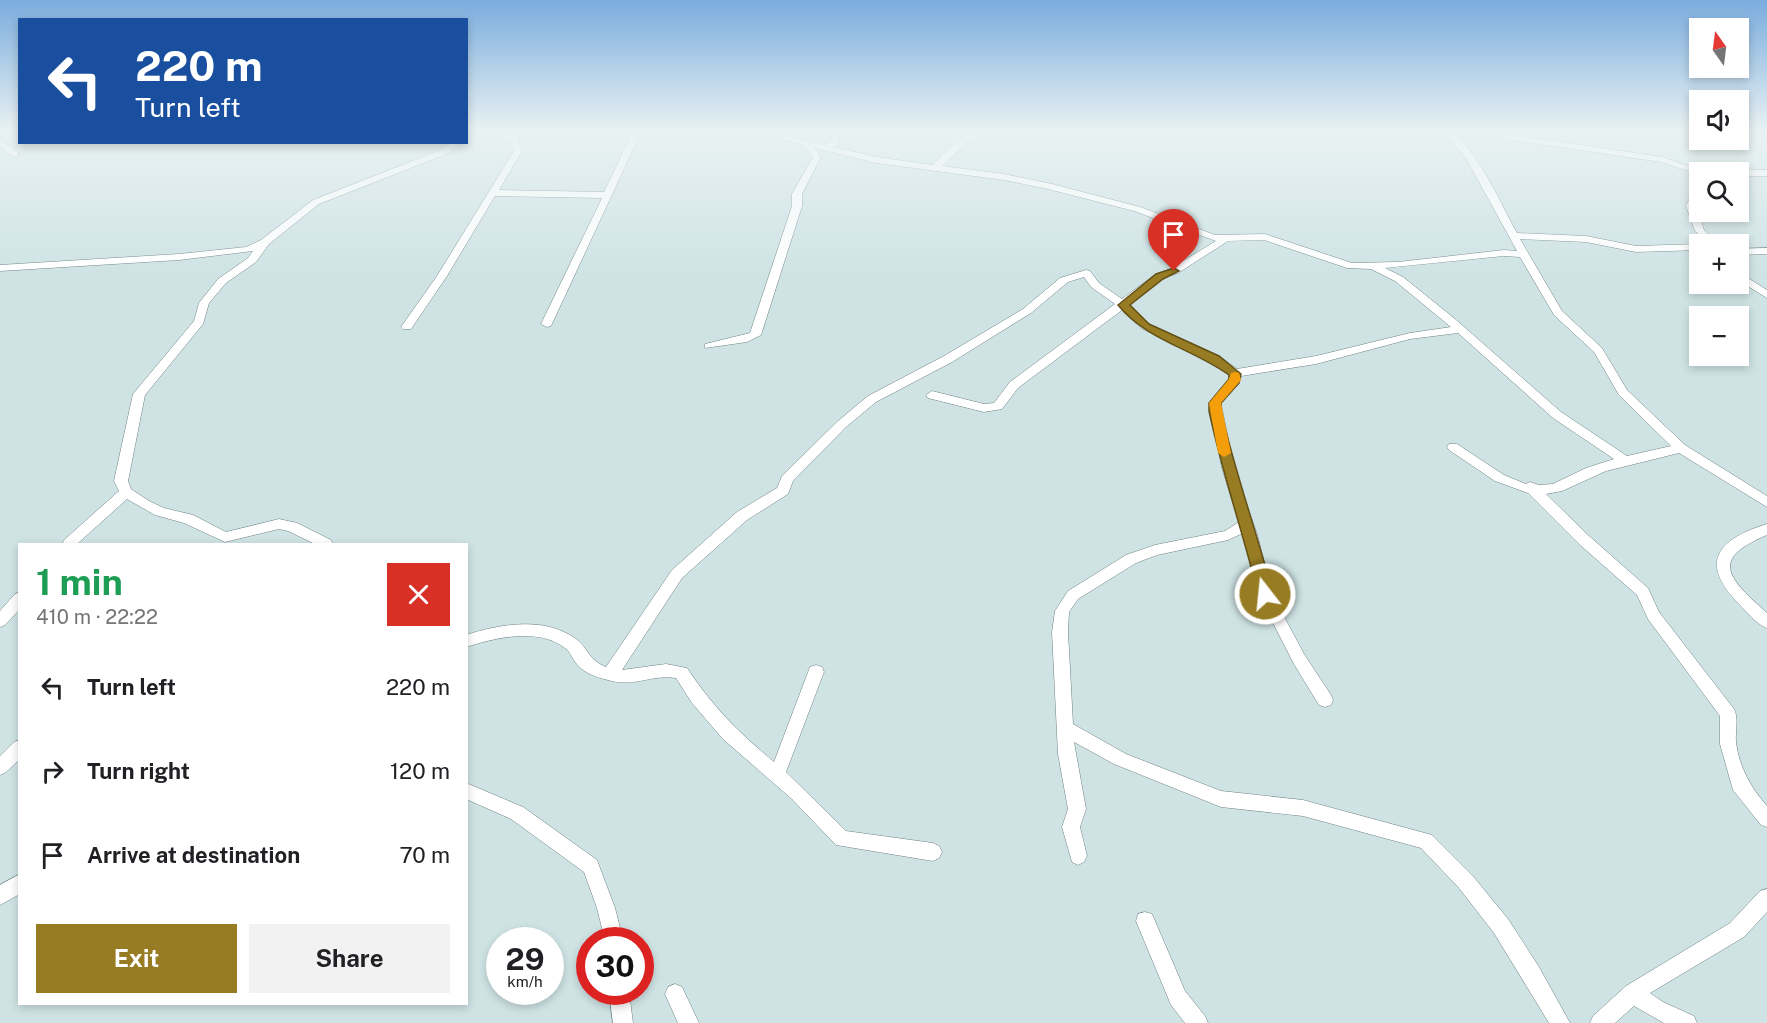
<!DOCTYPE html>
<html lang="en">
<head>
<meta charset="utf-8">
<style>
  :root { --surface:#fff; --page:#f2f2f2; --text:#202124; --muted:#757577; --accent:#987c24 }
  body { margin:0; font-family:"Public Sans",sans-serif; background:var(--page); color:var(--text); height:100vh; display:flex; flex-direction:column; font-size:22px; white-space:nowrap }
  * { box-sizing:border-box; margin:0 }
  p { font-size:20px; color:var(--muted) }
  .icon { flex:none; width:33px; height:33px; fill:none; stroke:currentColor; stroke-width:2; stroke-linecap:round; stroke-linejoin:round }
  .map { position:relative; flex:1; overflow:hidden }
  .panel { position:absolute; left:18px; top:543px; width:450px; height:462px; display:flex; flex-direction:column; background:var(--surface); border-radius:0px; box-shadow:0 3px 9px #0003 }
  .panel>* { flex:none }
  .guide { position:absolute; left:18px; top:18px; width:450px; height:126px; border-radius:0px; box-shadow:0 3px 9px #0003; background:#1a4fa0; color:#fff; overflow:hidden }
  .needle { width:39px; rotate:346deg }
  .fabs { position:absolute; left:1689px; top:18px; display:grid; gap:12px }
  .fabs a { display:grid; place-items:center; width:60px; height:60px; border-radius:0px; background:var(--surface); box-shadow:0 3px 9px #0003; font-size:30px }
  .speed { position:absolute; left:486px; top:927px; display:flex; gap:12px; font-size:30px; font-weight:700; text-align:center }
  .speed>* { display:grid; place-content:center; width:78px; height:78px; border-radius:50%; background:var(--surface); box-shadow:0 3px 9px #0003; line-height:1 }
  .speed small { font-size:15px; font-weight:400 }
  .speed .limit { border:9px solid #d22; background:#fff; color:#111 }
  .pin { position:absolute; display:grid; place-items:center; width:51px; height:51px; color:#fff; margin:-62px -26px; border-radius:50% 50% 50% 0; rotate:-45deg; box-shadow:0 0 6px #0007 }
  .pin .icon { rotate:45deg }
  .me { position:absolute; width:66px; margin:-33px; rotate:344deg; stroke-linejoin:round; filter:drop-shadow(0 0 4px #0008) }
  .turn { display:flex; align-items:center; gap:21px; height:126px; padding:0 18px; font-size:27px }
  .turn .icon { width:78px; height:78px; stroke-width:2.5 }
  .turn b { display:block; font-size:42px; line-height:51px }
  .round { display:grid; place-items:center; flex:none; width:63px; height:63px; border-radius:0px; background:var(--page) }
  .overview { display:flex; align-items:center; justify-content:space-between; height:102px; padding:0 18px }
  h1 { font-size:36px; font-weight:700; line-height:45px; color:#1e9e55 }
  .action { display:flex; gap:12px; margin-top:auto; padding:12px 18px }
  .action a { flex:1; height:69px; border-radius:0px; background:var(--accent); color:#fff; font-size:24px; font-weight:700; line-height:69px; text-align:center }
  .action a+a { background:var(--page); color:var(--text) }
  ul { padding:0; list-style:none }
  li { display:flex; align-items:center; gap:18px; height:84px; padding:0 18px }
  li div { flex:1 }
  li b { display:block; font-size:22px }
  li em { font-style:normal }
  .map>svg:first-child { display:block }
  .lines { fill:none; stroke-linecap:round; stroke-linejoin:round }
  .minor-casing { stroke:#708284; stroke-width:1 }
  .minor { fill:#fff; fill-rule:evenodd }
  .route { fill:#987c24; stroke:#635117; stroke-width:1.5 }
  .slow { fill:#f59e0b }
</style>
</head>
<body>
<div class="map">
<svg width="1767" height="1023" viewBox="0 0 1767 1023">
  <rect width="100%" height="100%" fill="#cfe3e5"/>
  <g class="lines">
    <defs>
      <g id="minor">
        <path d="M487,130H496L516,136L522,151L499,190L604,192L634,130H642L551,326L547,327L541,324L602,198L495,196L447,276L411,329H403L401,327L437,276L514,151L509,140L493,136Z"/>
        <path d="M765,130C783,130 814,150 830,143L833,130H841L838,144L834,147L876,157L933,165C949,149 964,130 988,130L967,142L942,166L1004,174L1052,184L1140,207L1215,235L1265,234L1352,263L1398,262L1504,250L1517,251L1467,160L1451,140L1436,130C1444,130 1451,131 1457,137C1481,157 1501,205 1517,233L1586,236L1636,246L1700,244H1702H1700V250L1636,252L1586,242L1520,239L1562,311L1602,348L1627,390L1685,445L1767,496V507L1679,453L1606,471L1562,491L1546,494L1589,536L1648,588L1659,612L1734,709C1739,719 1735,731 1736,742C1739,767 1751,788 1767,806V827L1761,825L1733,790L1720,744V716L1648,619L1637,595L1579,544L1528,493L1495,481L1449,450L1447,447L1449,444H1457L1504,475L1526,484L1530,482L1539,485L1553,484L1586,468L1614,459L1553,418L1458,333L1410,339L1316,364L1241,376L1239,383L1221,404L1234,468L1257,534L1272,594L1304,654L1331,695L1333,700L1331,705L1325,707L1319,705L1294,664L1258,594L1243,533L1228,540L1157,555L1136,563L1078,599L1069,612L1068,632L1073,724L1126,754L1221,791L1303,800L1432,835L1472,875L1508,919L1539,967L1570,1023H1549L1494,933L1459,888L1421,848L1303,816L1221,807L1114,764L1074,742L1086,809L1080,827L1087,856L1084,862L1078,865L1072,862L1062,827L1068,809L1058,754L1052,632L1055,611L1068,591L1126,555L1155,545L1225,531L1239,522L1222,468L1209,403L1229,379V374L1211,362L1141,328L1122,310L1018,388L1002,409L984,412L928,398L926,395L932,391L984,404L994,403L1010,382L1115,304L1091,287L1084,277L1068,282L1031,313L952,362L876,402L846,427L793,481L788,494L747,520L682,578L622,670L666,664L687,668C713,707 738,732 774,762L810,667L816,665L822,667L824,672L786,772L846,831L933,843L939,846L942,852L939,858L933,861L836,845L792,799L723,739L692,703L676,678C654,674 633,687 612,681C599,678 584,674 576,663C572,658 570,651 565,648C538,627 495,638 466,647V635C500,624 545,616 576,639C589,649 587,659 606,667L672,570L737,512L777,488L782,476L838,421L868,396L944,356L1023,309L1060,278L1086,270L1090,271L1099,283L1122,299L1156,274L1170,269L1216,241L1134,211L1048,189L1004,180L876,163L815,148L821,157L802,194V206L761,335L747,342L705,348V344L750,333L792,206V194L813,157L804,145L787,141ZM1264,240L1347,268L1371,269L1395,281L1451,327L1410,333L1316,356L1237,369L1219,356L1149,324L1129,304L1164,278L1178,273L1228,241ZM1504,256L1520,257L1554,315L1594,352L1619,395L1671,446L1627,456L1561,412L1455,319L1403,277L1385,268Z"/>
        <path d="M1460,130H1480L1662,157L1705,172H1700V175L1661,162L1464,133Z"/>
        <path d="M0,140L18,152V156H12L0,147Z"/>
        <path d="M450,142H460L449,153L319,204L269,244L256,262L226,283L209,303L203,324L145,395L128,481L131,489L149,501L164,508L193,515L226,532L279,519L297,523L331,540L333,544H315L288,531L279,529L225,542L184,523L155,515L127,499L77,544H62L64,540L119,491L114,481L133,394L194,321L199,303L218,279L248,258L253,251L179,260L0,271V265L179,254L246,247L261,240L313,200L443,149Z"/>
        <path d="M1738,170H1767V176H1738V172H1734Z"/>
        <path d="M1700,184V198L1696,206L1704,230L1719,244H1709L1695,231L1686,206L1695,187Z"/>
        <path d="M1767,248V254L1738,255V249Z"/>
        <path d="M1738,272L1767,290V298L1738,280Z"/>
        <path d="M1767,524V535C1707,560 1730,579 1767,613V628C1756,624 1747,612 1739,604C1698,562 1718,539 1767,524Z"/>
        <path d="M20,592V609L5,625L0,627V611L15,594Z"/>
        <path d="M20,740V759L6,772L0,775V756L14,742Z"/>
        <path d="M466,783L523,807L597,860L615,908L623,940H605L597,908L584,872L511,819L466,799Z"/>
        <path d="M20,874V894L0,905V885Z"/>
        <path d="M1767,889V912L1744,937L1650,993L1663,1002L1694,1016L1697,1023H1664L1634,1006L1615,1023H1590L1593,1016L1626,986L1730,923L1760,891Z"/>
        <path d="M1145,912L1152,914L1185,991L1205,1016L1208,1023H1185L1171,1005L1136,921L1138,914Z"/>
        <path d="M675,984L682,987L699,1023H678L665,994L668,987Z"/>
        <path d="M609,992H629L633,1023H613Z"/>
      </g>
    </defs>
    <use href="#minor" class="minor-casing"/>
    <use href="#minor" class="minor"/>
  </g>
  <linearGradient id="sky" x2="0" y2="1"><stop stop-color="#7aacdd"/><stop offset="0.48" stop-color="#e9f2f3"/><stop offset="1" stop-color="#e9f2f3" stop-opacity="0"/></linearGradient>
  <rect width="1767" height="273" fill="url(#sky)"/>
  <path class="route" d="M1174,268L1179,271L1163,279L1130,305L1149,324L1219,356L1241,374L1239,383L1221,403V411C1235,473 1257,532 1273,594L1265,600L1258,594C1243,532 1222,473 1209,411V403L1229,379V375C1193,349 1146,340 1118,305L1156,274Z"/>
  <path class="slow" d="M1235,372L1239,373L1241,380L1221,403L1231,453L1224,457L1218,453L1209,403L1229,379L1231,373Z"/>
</svg>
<div class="fabs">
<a><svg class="needle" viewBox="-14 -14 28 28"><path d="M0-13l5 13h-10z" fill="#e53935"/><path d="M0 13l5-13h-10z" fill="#757577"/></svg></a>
<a><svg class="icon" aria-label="sound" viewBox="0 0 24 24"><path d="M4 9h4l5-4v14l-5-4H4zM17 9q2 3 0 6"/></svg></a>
<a><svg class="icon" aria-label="search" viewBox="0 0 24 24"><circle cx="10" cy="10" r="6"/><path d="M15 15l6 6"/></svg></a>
<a>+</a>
<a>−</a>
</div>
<div class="speed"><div>29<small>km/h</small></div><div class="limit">30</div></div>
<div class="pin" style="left:1174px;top:271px;background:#d93025"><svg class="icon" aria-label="arrive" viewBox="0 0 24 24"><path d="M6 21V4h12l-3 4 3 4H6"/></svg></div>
<svg class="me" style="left:1265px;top:594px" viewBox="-20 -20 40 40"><circle r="17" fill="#987c24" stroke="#fff" stroke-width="3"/><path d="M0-11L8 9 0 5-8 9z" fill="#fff"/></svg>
<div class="guide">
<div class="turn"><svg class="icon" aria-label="left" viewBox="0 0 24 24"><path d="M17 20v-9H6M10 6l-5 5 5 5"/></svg><div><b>220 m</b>Turn left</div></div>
</div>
<section class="panel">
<div class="overview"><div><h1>1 min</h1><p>410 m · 22:22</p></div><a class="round" style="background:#d93025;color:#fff"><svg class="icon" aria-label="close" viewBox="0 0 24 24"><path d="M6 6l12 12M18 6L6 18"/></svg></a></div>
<ul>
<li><svg class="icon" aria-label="left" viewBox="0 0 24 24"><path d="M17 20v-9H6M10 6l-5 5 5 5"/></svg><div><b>Turn left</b></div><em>220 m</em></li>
<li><svg class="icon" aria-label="right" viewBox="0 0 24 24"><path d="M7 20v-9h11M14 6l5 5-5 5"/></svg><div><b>Turn right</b></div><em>120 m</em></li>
<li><svg class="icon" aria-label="arrive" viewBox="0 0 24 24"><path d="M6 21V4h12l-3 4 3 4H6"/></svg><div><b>Arrive at destination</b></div><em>70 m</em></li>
</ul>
<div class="action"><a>Exit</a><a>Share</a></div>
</section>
</div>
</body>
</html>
